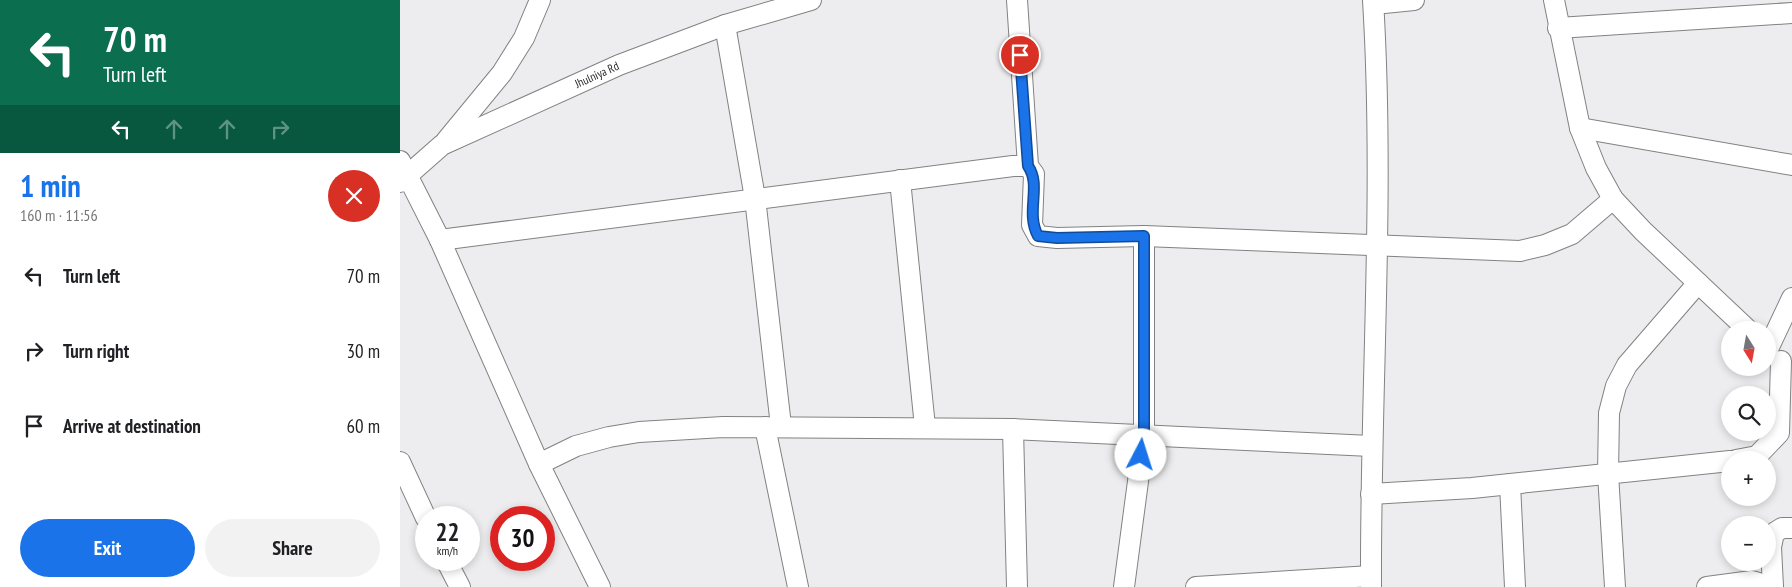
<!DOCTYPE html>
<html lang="en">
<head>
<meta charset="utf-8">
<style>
  :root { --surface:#fff; --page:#f2f2f2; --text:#202124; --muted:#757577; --accent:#1a73e8 }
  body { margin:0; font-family:"PT Sans Narrow",sans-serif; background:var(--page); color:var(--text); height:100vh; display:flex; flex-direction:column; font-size:19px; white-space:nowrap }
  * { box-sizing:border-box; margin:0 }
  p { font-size:16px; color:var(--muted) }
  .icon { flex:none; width:28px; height:28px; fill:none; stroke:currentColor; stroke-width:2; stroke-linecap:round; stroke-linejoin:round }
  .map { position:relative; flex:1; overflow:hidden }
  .sheet { display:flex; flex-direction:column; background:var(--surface); width:400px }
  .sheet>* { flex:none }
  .banner { background:#0b6e4f; color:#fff; overflow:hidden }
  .needle { width:32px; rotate:169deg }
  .controls { position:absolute; left:1321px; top:321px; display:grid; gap:10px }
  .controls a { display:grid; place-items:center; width:55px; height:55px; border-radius:50%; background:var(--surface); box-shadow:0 2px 8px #0003; font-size:25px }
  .speed { position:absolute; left:15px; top:506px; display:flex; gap:10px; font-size:25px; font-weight:700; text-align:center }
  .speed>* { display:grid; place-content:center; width:65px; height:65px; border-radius:50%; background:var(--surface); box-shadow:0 2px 8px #0003; line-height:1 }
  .speed small { font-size:12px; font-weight:400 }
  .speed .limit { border:8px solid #d22; background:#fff; color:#111 }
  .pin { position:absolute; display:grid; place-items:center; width:42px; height:42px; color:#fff; margin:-21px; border:2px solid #fff; border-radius:50%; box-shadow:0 1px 5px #0007 }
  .me { position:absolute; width:55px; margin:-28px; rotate:5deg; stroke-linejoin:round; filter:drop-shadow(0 0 4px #0008) }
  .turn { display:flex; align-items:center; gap:18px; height:105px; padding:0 20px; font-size:22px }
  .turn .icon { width:65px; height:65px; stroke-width:2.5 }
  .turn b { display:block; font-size:35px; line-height:42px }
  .lanes { display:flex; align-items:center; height:48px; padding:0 20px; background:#0003; justify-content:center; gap:25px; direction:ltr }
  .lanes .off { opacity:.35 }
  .round { display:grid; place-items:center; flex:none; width:52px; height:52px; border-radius:26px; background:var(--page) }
  .headline { display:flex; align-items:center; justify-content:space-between; height:85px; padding:0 20px }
  h1 { font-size:30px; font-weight:700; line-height:38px; color:var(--accent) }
  .primary-button { display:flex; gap:10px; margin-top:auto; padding:10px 20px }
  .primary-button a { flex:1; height:58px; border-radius:30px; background:var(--accent); color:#fff; font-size:20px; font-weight:700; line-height:58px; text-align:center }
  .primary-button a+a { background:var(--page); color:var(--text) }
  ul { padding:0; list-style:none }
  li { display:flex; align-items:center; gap:15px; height:75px; padding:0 20px }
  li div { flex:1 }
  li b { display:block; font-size:19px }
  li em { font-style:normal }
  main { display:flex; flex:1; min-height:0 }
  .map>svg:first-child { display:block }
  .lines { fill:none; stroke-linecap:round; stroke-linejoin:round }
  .minor-casing { stroke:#818283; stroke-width:22 }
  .minor { stroke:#fff; stroke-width:20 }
  .route-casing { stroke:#114b97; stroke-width:12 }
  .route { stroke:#1a73e8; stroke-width:9 }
  .labels { text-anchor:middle; stroke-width:5; stroke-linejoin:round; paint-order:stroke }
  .street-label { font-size:12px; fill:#2b2b2c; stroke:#fff }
</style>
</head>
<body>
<main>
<section class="sheet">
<div class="banner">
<div class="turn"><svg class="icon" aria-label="left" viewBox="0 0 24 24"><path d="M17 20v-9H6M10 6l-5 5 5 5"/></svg><div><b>70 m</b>Turn left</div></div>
<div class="lanes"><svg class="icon" aria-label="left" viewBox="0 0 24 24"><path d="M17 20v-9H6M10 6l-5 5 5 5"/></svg><svg class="icon off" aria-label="ahead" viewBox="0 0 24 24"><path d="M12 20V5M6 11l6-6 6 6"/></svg><svg class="icon off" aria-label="ahead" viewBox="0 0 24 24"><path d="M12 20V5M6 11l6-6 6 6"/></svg><svg class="icon off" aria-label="right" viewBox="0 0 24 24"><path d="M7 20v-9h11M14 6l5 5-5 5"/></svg></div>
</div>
<div class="headline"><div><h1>1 min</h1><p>160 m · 11:56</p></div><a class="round" style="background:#d93025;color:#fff"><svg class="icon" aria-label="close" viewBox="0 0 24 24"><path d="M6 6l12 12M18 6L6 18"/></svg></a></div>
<ul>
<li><svg class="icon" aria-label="left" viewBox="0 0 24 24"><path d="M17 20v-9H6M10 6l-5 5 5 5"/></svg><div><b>Turn left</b></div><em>70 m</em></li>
<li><svg class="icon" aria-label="right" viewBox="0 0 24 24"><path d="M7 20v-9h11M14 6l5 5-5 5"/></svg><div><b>Turn right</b></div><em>30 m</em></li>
<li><svg class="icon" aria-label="arrive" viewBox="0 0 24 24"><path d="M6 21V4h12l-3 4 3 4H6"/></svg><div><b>Arrive at destination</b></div><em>60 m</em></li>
</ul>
<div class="primary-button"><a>Exit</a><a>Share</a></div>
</section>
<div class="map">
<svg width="1392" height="587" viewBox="0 0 1392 587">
  <rect width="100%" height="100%" fill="#ededef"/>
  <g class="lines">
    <defs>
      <g id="minor">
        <path d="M617,0L628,166"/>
        <path d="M1154,0L1180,128L1196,168L1213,199L1243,231L1348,330"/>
        <path d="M974,4L1014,0"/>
        <path d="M325,25L355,198L381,426"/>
        <path d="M1158,28L1392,13"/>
        <path d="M1180,128L1392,165"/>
        <path d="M46,141L102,73L124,38L140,0"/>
        <path d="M0,161L40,240L139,464L200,587"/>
        <path d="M500,180L525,427"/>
        <path id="s1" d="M0,182L42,145L219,65L325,25L411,0"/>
        <path d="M40,240L613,166H628L634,174L632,225L638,236L657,238L744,236L1120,251L1145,245L1172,234L1213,199"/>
        <path d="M1368,349L1392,298"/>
        <path d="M365,427L398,587"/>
        <path d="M613,429L617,587"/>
        <path d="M1336,460L1357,456L1379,433L1381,361"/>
        <path d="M0,462L26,518"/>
        <path d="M139,464L176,446L209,437L239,432L323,427L613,429L971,446"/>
        <path d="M1110,484L1115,587"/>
        <path d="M971,494L1072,488L1330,461"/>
        <path d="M46,560L60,587"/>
        <path d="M724,587L744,436V236"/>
        <path d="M796,587L971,576"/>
        <path d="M971,587C970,391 985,196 973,0"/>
        <path d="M1215,587L1208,474L1209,413L1216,386L1227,365L1298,283"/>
        <path d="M1307,587L1352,581L1373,587"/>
        <path d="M1373,587L1371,547L1374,533L1382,528H1392"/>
      </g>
    </defs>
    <use href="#minor" class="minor-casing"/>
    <use href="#minor" class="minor"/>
  </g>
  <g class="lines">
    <defs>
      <path id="route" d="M620,55L628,166C642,186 625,212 638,236L657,238L744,236V436L741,455"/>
    </defs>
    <use href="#route" class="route-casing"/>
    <use href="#route" class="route"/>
  </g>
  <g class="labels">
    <g class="street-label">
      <text dy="4" stroke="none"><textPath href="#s1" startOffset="226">Jhulniya Rd</textPath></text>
    </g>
  </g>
</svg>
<div class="controls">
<a><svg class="needle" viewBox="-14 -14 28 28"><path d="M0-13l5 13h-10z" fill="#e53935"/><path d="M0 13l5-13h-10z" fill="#757577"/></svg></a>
<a><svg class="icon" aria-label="search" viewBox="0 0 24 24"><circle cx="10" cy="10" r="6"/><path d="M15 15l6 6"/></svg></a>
<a>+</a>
<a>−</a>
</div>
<div class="speed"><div>22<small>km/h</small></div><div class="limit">30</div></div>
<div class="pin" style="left:620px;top:55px;background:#d93025"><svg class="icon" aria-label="arrive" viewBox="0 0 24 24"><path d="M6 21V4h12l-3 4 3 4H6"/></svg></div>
<svg class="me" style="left:741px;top:455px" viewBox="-20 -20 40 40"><circle r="19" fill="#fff"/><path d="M0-13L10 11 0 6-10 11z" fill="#1a73e8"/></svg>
</div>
</main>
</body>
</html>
